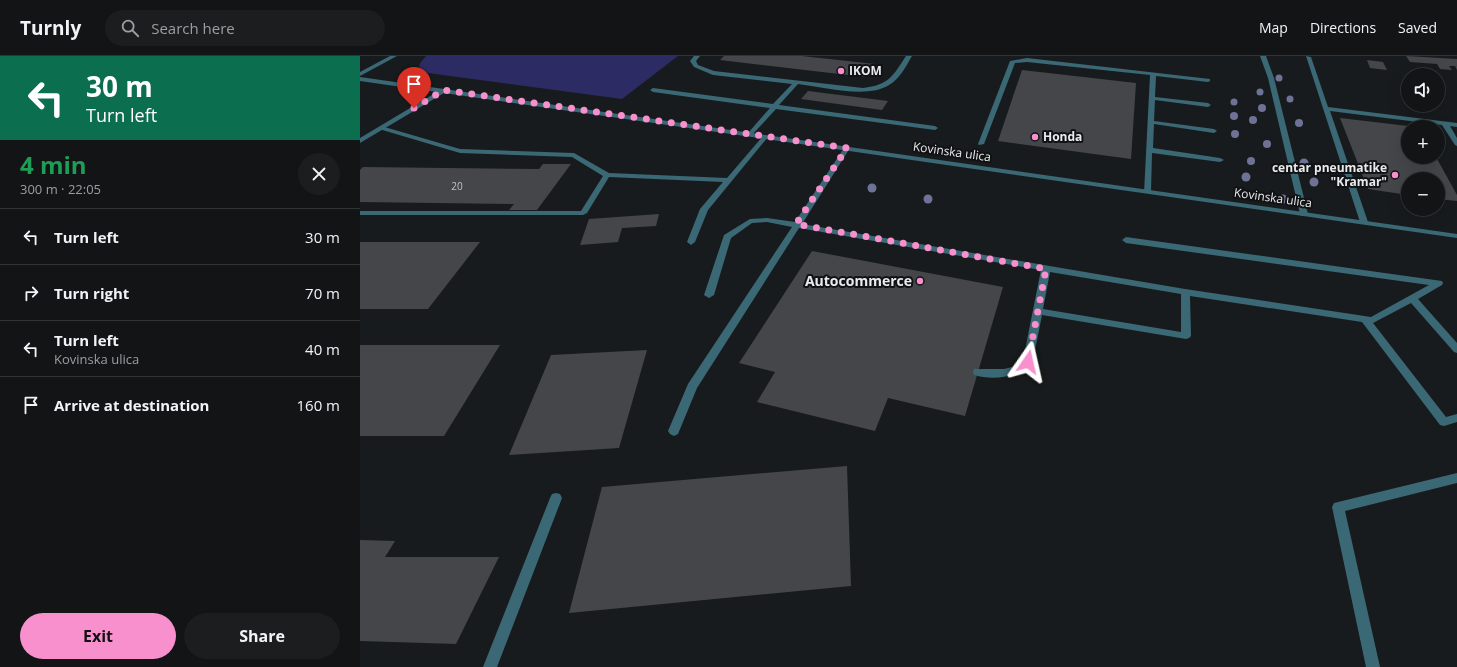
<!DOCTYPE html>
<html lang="en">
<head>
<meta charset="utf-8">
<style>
  :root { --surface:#121416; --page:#1b1d1f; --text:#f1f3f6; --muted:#9c9ea1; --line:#313335; --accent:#f790cd }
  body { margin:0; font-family:"Open Sans",sans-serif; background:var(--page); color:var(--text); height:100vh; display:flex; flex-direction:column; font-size:15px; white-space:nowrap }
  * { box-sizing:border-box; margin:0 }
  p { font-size:13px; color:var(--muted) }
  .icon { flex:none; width:22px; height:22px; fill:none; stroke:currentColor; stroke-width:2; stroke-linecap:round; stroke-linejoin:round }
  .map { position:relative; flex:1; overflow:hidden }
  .sheet { display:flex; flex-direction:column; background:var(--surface); width:360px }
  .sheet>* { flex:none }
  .banner { background:#0b6e4f; color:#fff; overflow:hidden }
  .controls { position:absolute; left:1041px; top:12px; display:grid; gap:8px }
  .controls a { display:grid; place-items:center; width:44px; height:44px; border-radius:50%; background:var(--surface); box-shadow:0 4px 16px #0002,0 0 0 1px var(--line); font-size:20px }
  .pin { position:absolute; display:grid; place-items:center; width:34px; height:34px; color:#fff; margin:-41px -17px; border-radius:50% 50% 50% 0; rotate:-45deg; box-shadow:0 0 4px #0007 }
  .pin .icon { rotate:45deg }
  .me { position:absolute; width:44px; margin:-22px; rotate:11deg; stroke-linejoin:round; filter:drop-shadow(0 0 3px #0008) }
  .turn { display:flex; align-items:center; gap:14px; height:84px; padding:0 20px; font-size:18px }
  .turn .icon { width:52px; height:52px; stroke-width:2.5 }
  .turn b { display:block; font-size:28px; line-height:34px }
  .round { display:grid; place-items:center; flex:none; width:42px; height:42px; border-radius:21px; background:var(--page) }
  .overview { display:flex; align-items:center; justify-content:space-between; height:68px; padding:0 20px }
  h1 { font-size:24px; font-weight:700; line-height:30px; color:#1e9e55 }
  .primary-button { display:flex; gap:8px; margin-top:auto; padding:8px 20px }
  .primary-button a { flex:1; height:46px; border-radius:24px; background:var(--accent); color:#111; font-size:16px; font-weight:700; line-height:46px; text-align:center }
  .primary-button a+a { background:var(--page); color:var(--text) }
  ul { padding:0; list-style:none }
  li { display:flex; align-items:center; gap:12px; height:56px; padding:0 20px; border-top:1px solid var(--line) }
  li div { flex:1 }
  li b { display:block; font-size:15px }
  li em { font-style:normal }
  header { display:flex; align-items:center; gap:24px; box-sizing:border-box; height:56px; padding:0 20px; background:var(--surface); border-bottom:1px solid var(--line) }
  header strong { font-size:19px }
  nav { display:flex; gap:22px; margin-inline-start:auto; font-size:14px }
  .search { width:280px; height:36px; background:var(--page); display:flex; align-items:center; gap:10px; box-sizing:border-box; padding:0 14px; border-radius:22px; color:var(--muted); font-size:15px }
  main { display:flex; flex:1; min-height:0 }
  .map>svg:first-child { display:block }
  .green { fill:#2d2b63 }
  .building { fill:#444649 }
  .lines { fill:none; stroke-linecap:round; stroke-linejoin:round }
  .lane { fill:#3b6875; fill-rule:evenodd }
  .street { fill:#3b6875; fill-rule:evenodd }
  .tree { fill:#6f7297 }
  .route { stroke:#f790cd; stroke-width:7; stroke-dasharray:0 12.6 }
  .poi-dot { fill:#f790cd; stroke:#101214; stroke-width:1.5 }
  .labels { text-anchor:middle; stroke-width:4; stroke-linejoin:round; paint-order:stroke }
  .far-number-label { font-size:10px; fill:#c0c2c3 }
  .far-poi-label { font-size:12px; font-weight:bold; fill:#e9ebec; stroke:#101214; text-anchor:start }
  .far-street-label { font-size:12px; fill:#e9ebec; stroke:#101214 }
  .poi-label { font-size:14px; font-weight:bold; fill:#e9ebec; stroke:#101214; text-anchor:end }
</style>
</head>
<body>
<header>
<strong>Turnly</strong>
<div class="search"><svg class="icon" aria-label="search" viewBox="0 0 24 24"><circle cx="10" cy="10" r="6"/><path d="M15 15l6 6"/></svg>Search here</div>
<nav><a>Map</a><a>Directions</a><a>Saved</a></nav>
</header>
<main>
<section class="sheet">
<div class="banner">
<div class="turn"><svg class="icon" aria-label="left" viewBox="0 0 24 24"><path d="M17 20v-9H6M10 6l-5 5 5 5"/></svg><div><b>30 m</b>Turn left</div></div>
</div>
<div class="overview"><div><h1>4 min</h1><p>300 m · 22:05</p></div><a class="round"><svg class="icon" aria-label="close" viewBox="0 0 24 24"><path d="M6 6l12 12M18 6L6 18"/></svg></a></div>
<ul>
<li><svg class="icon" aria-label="left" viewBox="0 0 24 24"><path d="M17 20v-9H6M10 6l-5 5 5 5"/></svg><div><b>Turn left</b></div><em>30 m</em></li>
<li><svg class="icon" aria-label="right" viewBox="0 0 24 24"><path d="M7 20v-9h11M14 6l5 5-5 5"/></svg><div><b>Turn right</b></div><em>70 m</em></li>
<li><svg class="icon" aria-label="left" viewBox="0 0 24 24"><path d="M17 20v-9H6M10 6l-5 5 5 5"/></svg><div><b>Turn left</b><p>Kovinska ulica</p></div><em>40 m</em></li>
<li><svg class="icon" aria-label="arrive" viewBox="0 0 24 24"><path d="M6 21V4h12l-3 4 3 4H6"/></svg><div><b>Arrive at destination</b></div><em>160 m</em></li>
</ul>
<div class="primary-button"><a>Exit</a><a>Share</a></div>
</section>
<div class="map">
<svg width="1097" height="611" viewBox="0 0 1097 611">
  <rect width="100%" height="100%" fill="#181b1d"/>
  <path class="green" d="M66,0H318L262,43L68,17L61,14L59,10L61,6Z"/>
  <g class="building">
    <path d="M364,0H442L515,8L505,21L360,4Z"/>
    <path d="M1046,0L1097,3V14L1095,10H1089L1092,14L1080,13L1077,8L1050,6Z"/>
    <path d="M1007,4L1023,6L1027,14L1010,12Z"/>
    <path d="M662,14L776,27L771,103L638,85Z"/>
    <path d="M448,35L528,45L522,54L441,43Z"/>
    <path d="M980,62L1048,70V101H1076L1097,139V145L1078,143V123H1048V139L1008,133Z"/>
    <path d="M183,108H211L177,154H149L154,148L0,146V114L3,111L179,113Z"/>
    <path d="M299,158L296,170L262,172L258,186L220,189L229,163Z"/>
    <path d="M0,186H120L68,253H0Z"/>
    <path d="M452,195L643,231L605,360L528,342L515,375L397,346L415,316L379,307Z"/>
    <path d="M0,289H140L84,380H0Z"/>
    <path d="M287,294L259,392L149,399L191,299Z"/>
    <path d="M487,410L491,530L209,557L242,431Z"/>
    <path d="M0,484L35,485L25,501H139L96,588L0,585Z"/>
  </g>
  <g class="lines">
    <g class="lane">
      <path d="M334,0H340L336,5L338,9L354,15L503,32C529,29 533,20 546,0H552C546,10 540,23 529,29C508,43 463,31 438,28L419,49L575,70L578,72L575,74L416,53L392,79H388V77L410,52L293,36L290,34L293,32L413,48L432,28L353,19L334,11L330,5Z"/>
      <path d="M900,0H906L914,22L948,158L947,160H941L940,158L908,22Z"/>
      <path d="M946,0L951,1L968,51L1097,67V71L1090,70L1097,82V90L1095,89L1082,69L970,55L1008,166L1007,168H1004L1000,166Z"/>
      <path d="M667,2L850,23V25L848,26L796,20L795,41L848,47L851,49L848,51L795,44L794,65L854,73L857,75L854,77L794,68L793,92L860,102L864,104L860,106L792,97L791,135L787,137H784L790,19L667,6L655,7L624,88L619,89L618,88L650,5Z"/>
      <path d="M21,70L100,93L214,97L249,117L367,122L403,80L408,81L348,154L335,186L331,189L327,186L340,153L363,126L249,121L227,157L223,159H0V155H221L243,120L212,101L100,97L19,73L18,72Z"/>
      <path d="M487,90L490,92L442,168L825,233L1011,261L1069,229L766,187L762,184L766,181L1082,225L1083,227L1082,229L1058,243L1097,287V297L1094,296L1051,247L1013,267L1086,361L1097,358V366L1084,370L1080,369L1002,266L830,240L831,280L829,282L826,283L682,259L672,309C655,321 634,325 614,319L613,316L614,313H644L652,311L663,304L681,214L439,172L337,332L318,378L314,380L310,378L308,375L328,328L432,171L407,166L392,167L371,182L354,239L349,242L344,239L364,179L390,163L407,162L435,166L484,92ZM690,216L821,238V276L683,253Z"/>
      <path d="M1097,417V427L985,455L1020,611H1006L972,451L974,447Z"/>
      <path d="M196,437L200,438L202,442L137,611H123L190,442L192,438Z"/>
    </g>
    <g class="street">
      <path d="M30,0H37L0,20V16Z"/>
      <path d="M0,21L1097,178V182L84,37L0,87V82L77,36L0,25Z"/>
    </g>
  </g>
  <g class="tree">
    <circle cx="919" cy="22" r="3.5"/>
    <circle cx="900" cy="36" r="3.5"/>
    <circle cx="930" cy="43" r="3.5"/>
    <circle cx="874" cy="46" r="3.5"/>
    <circle cx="902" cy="52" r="4"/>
    <circle cx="874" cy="60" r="4"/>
    <circle cx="893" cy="64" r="4"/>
    <circle cx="939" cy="67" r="4"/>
    <circle cx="875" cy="78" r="4"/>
    <circle cx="907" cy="88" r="4"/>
    <circle cx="891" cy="105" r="4"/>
    <circle cx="944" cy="107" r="4.5"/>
    <circle cx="886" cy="121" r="4.5"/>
    <circle cx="954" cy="126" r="4.5"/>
    <circle cx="512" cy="132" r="4.5"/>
    <circle cx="568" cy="143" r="4.5"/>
    <circle cx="923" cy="143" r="4.5"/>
  </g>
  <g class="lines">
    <path class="route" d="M54,52L84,34L487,92L436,168L686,213L668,306"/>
  </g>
  <g class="poi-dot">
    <circle cx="481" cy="15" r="4"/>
    <circle cx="675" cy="81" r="4"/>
    <circle cx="1035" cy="119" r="4"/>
    <circle cx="560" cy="225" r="4"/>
  </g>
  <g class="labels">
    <g class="far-number-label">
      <text x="97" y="134">20</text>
    </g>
    <g class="far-poi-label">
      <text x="489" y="19">IKOM</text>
      <text x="683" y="85">Honda</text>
      <text x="1027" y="116" text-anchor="end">centar pneumatike<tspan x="1027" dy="14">"Kramar"</tspan></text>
    </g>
    <g class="far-street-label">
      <text transform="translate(592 96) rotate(8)" y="4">Kovinska ulica</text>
      <text transform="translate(913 142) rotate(8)" y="4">Kovinska ulica</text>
    </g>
    <g class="poi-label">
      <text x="552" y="230">Autocommerce</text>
    </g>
  </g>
</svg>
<div class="controls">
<a><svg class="icon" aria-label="sound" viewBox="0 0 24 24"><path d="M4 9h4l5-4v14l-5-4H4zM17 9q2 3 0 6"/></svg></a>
<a>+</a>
<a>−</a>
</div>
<div class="pin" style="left:54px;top:52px;background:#d93025"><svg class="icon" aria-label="arrive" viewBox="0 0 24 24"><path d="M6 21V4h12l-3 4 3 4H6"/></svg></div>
<svg class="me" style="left:668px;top:306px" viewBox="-20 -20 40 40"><path d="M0-17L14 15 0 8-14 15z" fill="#f790cd" stroke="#fff" stroke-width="4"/></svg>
</div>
</main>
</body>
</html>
